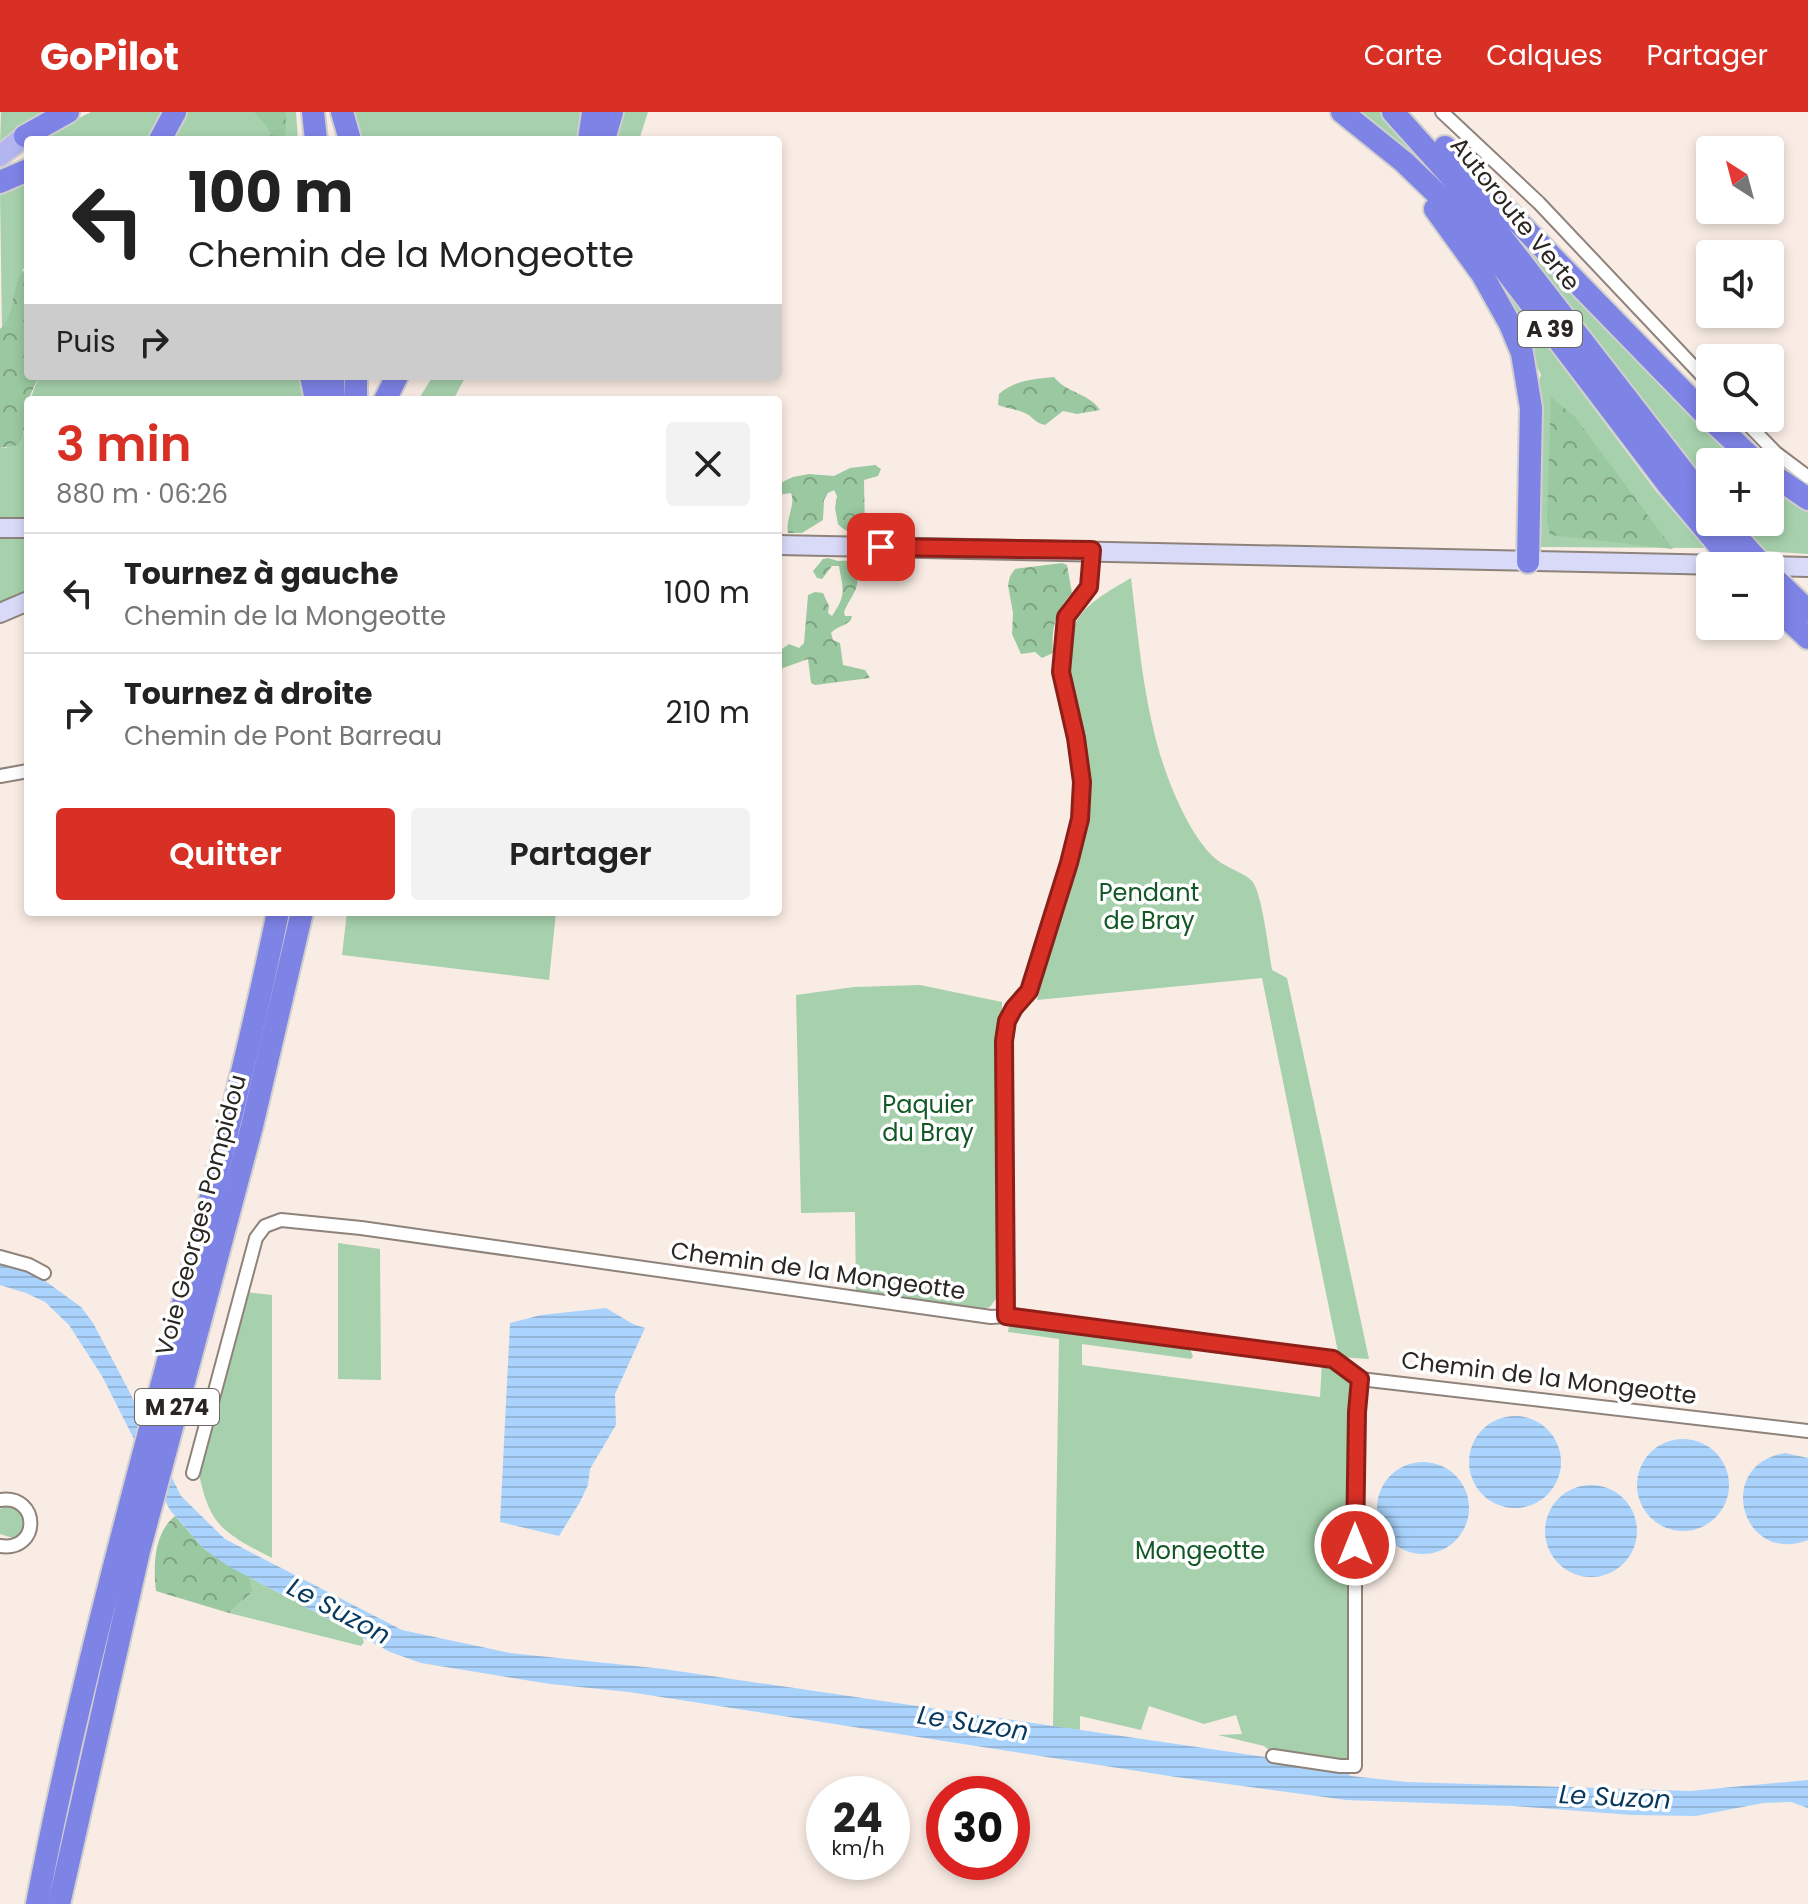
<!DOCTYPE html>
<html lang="fr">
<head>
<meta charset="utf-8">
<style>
  :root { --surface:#fff; --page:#f2f2f2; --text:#222; --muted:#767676; --line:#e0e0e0; --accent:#d93025 }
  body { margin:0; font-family:Poppins,sans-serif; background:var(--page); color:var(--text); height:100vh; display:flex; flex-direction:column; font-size:30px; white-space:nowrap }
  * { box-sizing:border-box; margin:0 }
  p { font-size:26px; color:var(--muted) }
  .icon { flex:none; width:44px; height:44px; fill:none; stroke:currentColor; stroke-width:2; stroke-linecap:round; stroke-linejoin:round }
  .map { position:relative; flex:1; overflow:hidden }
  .drawer { position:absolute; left:24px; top:284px; width:758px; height:520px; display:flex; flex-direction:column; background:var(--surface); border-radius:8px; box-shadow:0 4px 12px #0003 }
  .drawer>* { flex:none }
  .hud { position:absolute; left:24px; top:24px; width:758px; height:244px; border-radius:8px; box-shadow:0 4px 12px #0003; background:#fff; color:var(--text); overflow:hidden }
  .needle { width:52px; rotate:324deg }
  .tools { position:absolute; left:1696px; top:24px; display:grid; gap:16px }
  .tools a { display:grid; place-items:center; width:88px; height:88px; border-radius:8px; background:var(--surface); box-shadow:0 4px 12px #0003; font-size:40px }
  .speed { position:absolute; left:806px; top:1664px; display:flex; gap:16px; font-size:40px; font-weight:700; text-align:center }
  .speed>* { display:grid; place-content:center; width:104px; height:104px; border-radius:50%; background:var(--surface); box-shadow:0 4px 12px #0003; line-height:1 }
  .speed small { font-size:20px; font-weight:400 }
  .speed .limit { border:12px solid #d22; background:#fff; color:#111 }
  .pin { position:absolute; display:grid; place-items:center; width:68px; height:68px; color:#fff; margin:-34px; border-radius:16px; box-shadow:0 4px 12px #0006 }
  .me { position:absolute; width:88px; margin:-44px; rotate:0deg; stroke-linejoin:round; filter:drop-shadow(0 0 6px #0008) }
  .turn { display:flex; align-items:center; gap:28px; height:168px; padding:0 32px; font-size:36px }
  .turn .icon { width:104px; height:104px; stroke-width:2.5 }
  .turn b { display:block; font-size:56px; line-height:68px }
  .then { display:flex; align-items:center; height:76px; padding:0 32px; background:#0003; gap:16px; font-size:30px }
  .round { display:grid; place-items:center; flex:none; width:84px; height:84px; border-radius:8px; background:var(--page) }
  .summary { display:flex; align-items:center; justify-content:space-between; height:136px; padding:0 32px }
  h1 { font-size:48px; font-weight:600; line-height:60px; color:var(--accent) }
  .button { display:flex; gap:16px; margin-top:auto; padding:16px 32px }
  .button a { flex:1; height:92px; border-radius:8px; background:var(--accent); color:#fff; font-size:32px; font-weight:600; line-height:92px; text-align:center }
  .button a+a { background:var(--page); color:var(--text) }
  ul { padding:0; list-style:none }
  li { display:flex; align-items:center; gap:24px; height:120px; padding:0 32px; border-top:2px solid var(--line) }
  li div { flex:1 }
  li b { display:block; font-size:30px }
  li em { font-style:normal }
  header { display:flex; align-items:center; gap:48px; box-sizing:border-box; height:112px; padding:0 40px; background:var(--accent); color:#fff }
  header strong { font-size:38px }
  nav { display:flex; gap:44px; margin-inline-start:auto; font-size:28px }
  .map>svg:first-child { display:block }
  .green { fill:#a6d1ac }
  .forest { fill:url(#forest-crowns) }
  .water { fill:url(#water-rules) }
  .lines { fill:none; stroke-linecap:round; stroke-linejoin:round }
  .street-casing { stroke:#8e837b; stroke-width:16 }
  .secondary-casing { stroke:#8e837b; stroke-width:22 }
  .primary-casing { stroke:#d0cfce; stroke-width:24 }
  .highway-casing { stroke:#d0cfce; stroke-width:26 }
  .street { stroke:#fff; stroke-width:12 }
  .secondary { stroke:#d8daf8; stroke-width:18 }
  .primary { stroke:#b2b5f0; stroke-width:20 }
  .highway { stroke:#7e83e6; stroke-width:22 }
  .secondary-bridge-casing { stroke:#8e837b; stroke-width:22; stroke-linecap:butt }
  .secondary-bridge { stroke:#d8daf8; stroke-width:18 }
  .route-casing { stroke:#8d1f18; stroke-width:20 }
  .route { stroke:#d93025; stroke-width:14 }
  .labels { text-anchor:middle; stroke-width:7; stroke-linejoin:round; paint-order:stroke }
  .shield { fill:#fff; stroke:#6a6764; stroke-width:2 }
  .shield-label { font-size:22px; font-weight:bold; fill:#2a2622 }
  .street-label { font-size:24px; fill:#2a2622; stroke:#fff }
  .park-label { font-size:24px; fill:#145827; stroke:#fff }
  .water-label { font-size:26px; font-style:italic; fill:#07385e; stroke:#fff }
</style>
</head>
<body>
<header>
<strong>GoPilot</strong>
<nav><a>Carte</a><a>Calques</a><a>Partager</a></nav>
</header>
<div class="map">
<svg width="1808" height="1792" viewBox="0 0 1808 1792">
  <defs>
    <pattern id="forest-crowns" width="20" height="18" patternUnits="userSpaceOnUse" patternTransform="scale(2)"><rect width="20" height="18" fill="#9ac8a0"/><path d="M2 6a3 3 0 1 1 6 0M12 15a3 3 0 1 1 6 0" fill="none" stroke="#7ea282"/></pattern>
    <pattern id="water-rules" width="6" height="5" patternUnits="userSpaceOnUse" patternTransform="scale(2)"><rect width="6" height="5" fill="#a9d3fc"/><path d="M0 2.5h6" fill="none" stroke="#92b5d8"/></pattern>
  </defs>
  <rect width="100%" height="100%" fill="#f9ece4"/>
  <g class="green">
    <path d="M1,0H48L0,32Z"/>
    <path d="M91,0H166L154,28H36Z"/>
    <path d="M185,0H296L298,28H168Z"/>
    <path d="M352,0H585L581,28H357Z"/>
    <path d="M620,0H648L639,28H612Z"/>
    <path d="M1357,0H1381L1434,52L1425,59Z"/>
    <path d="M28,65V155L23,157L8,208L2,217L0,79Z"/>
    <path d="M1486,84L1745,350H1710V376Z"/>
    <path d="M1496,166L1655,378L1705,436L1539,435L1537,273L1541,263Z"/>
    <path d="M39,264H302L309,288H30Z"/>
    <path d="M433,264H466L453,288H418Z"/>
    <path d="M28,297V406L0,405V336H6L23,324Z"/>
    <path d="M1770,369L1808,393V442L1764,439L1740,410H1770Z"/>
    <path d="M0,425L28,426V481L0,492Z"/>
    <path d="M1131,466C1140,538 1145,613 1174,681C1183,702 1198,732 1216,747C1225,755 1246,762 1252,769C1262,780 1269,841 1272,858L1287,866L1369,1247L1339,1245L1262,866L1037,888C1055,821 1089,743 1089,675C1089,622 1058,571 1073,518C1080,493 1111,478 1131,466Z"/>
    <path d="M347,800H556L549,868L342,843Z"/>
    <path d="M920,873L1002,890L1000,1181L990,1195L979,1198L856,1181L855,1100L801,1101L796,883L854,875Z"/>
    <path d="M338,1131L380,1137L381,1268L338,1267Z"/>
    <path d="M245,1180L272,1183V1446C226,1422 209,1415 199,1361Z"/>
    <path d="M1016,1210L1182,1231L1189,1235L1193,1244L1191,1247L1082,1232V1253L1320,1285L1322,1250L1337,1255L1352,1270V1637L1351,1643L1346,1650L1270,1639L1264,1634L1218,1623L1242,1622L1236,1603L1204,1612L1149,1594L1141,1618L1080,1604V1618L1053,1614L1059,1227L1008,1220L1009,1214Z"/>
    <path d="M6,1394H17L26,1406L22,1421L13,1426L0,1422V1397Z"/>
    <path d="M249,1465L362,1525L364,1530L361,1534L229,1501L253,1479Z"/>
  </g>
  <g class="forest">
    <path d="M254,0H286L285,28H272L268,16Z"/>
    <path d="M28,155V264H39L28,288L23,324L18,333L0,336V217C18,202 9,167 28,155Z"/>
    <path d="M1054,265C1066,281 1089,281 1100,298L1077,302L1063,299L1045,313C1035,311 1034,306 1027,302C1018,297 1008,297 998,293L999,282C1015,268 1034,267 1054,265Z"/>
    <path d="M1551,285L1575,305L1673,437L1550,423L1547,409Z"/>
    <path d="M875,353L881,357L878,364L864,368L865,420C856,424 845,420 838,412L835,396L837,384L834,378L828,381L824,388L823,408L802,421H788C785,407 796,393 791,381L778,383V372L793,365L809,362L834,364L850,356Z"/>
    <path d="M828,446L838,449L857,448L859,452L856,459C862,475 850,485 844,500L845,504H852L851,508C845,514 836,515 831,521L833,528L840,531L843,553L865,558L870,566L815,573L811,571L808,547L783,556L778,560V540L789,532L799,536L804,531L808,483L815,480L823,481L829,494L828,501L832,504C847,483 843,477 839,454H832L822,467L817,466L813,459L823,447Z"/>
    <path d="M1062,451L1067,453L1072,481C1055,498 1051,518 1053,541L1042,546L1035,540L1021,542L1012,522L1013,501L1008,473L1010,464L1015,457Z"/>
    <path d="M175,1404L204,1437L249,1465L253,1479L229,1501L156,1479C153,1453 154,1421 175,1404Z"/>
  </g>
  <g class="water">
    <path d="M0,1150L30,1160L44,1168L81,1195L93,1211L128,1277L181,1384L225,1427L402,1518L510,1541L664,1557L1320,1653L1340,1656L1351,1664L1407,1670L1690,1679L1808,1668V1696L1791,1690L1763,1691L1696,1704L1632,1703L1514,1694L1346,1688L1176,1665L629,1580L550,1572L421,1551L390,1540L228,1454L204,1437L170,1398L102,1264L69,1213L45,1190L26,1181L0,1173Z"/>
    <path d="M606,1196L633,1212L645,1216L615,1282L616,1313L590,1357L588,1373L580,1390L559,1424L500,1410L510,1211L541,1203Z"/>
    <circle cx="1515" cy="1350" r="46"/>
    <circle cx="1683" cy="1373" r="46"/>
    <path d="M1785,1341L1808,1346V1428C1742,1454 1713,1353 1785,1341Z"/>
    <circle cx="1423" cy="1396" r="46"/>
    <circle cx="1591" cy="1419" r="46"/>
  </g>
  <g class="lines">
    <defs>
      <g id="street">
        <path d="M1442,0L1539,91L1710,272"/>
        <path d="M1742,306L1776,341L1808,365"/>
        <path d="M0,664L28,659"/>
        <path d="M0,1145L29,1153L44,1161"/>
        <path d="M1006,1204L1004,929L1007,909L1014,896L1029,879L1069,751L1080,707L1082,670L1076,626L1061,560L1066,505L1089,475L1092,438"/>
        <path d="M193,1361L256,1126L265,1114L281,1108L361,1116L991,1205L1006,1204L1333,1247L1360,1267L1808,1319"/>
        <path d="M0,1388C40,1382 41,1440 0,1434"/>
        <path d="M1273,1644L1340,1654H1355V1402L1357,1300L1360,1267"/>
      </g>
      <g id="secondary">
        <path d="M0,416H28"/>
        <path d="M778,433L1679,452"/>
        <path d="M1770,454L1808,455"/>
        <path d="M0,501L28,489"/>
      </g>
      <path id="primary" d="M0,44L25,24"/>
      <g id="highway">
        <path d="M313,0L316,28"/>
        <path d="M342,0L350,28"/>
        <path d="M1342,0L1404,50L1461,105L1506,159L1670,375L1736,454"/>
        <path d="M1393,0L1480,97L1710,394"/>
        <path d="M25,24L68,0"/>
        <path d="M160,28L175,0"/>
        <path d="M589,28L593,0"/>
        <path d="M604,28L612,0"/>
        <path d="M1445,35L1704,301L1756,350"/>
        <path d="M0,70L28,58"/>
        <path d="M1435,97L1482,162L1510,212L1522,241L1531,296L1528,450"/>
        <path d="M311,264L316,288"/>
        <path d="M333,264L334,288"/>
        <path d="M356,264V288"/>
        <path d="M385,288L397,264"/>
        <path d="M1770,361L1808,387"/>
        <path d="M1723,410L1763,454"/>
        <path d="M1770,462L1808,499"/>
        <path d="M1770,490L1808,526"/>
        <path d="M37,1792C101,1457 209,1133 278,800"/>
        <path d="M59,1792L139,1439L252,1014L302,800"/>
      </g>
    </defs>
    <use href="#street" class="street-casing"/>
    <use href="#secondary" class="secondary-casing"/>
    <use href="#primary" class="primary-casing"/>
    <use href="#highway" class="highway-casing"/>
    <use href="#street" class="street"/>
    <use href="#secondary" class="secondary"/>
    <use href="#primary" class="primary"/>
    <use href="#highway" class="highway"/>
    <defs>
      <path id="secondary-bridge" d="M1679,452L1760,454"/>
    </defs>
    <use href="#secondary-bridge" class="secondary-bridge-casing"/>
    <use href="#secondary-bridge" class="secondary-bridge"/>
  </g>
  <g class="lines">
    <defs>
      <path id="route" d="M881,435L1092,438L1089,475L1066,505L1061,560L1076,626L1082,670L1080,707L1069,751L1029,879L1014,896L1007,909L1004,929L1006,1204L1333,1247L1360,1267L1357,1300L1355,1433"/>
    </defs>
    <use href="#route" class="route-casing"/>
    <use href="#route" class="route"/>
  </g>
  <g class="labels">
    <g class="shield">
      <rect x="1518" y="199" width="64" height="36" rx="6"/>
      <rect x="135" y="1277" width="84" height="36" rx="6"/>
    </g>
    <g class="shield-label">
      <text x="1550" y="225">A 39</text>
      <text x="177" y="1303">M 274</text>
    </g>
    <g class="street-label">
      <text transform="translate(1515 102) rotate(51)" y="8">Autoroute Verte</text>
      <text transform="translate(201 1103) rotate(-75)" y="8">Voie Georges Pompidou</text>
      <text transform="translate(818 1159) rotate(8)" y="8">Chemin de la Mongeotte</text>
      <text transform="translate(1549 1266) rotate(7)" y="8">Chemin de la Mongeotte</text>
    </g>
    <g class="park-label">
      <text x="1149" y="789">Pendant<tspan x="1149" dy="28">de Bray</tspan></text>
      <text x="928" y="1001">Paquier<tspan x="928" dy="28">du Bray</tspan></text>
      <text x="1200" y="1447">Mongeotte</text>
    </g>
    <g class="water-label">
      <text transform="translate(339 1499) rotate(28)" y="9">Le Suzon</text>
      <text transform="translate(973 1611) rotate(9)" y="9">Le Suzon</text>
      <text transform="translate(1615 1685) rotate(3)" y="9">Le Suzon</text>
    </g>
  </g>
</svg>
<div class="tools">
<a><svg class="needle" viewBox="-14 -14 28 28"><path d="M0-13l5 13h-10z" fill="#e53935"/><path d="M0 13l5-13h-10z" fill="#767676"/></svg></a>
<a><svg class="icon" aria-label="sound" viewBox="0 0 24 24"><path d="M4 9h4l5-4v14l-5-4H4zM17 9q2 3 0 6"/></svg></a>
<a><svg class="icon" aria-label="search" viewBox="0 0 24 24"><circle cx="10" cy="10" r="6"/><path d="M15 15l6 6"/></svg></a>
<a>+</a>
<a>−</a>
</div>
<div class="speed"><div>24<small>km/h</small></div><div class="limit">30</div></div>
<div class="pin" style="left:881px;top:435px;background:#d93025"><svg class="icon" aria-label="arrive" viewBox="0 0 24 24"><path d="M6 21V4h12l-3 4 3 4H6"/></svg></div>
<svg class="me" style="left:1355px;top:1433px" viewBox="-20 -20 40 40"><circle r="17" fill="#d93025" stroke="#fff" stroke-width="3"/><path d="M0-11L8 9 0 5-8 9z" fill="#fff"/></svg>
<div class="hud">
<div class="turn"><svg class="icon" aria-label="left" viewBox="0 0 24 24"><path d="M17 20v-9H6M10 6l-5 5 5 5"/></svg><div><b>100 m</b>Chemin de la Mongeotte</div></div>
<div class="then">Puis<svg class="icon" aria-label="right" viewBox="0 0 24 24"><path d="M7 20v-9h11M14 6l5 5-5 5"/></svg></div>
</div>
<section class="drawer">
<div class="summary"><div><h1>3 min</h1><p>880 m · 06:26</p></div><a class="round"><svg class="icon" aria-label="close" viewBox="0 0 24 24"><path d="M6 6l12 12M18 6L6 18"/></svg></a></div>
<ul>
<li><svg class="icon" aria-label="left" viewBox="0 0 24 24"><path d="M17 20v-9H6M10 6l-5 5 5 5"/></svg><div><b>Tournez à gauche</b><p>Chemin de la Mongeotte</p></div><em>100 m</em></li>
<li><svg class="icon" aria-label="right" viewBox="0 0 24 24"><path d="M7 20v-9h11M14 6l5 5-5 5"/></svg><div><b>Tournez à droite</b><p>Chemin de Pont Barreau</p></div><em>210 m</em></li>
</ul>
<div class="button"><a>Quitter</a><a>Partager</a></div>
</section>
</div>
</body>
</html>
